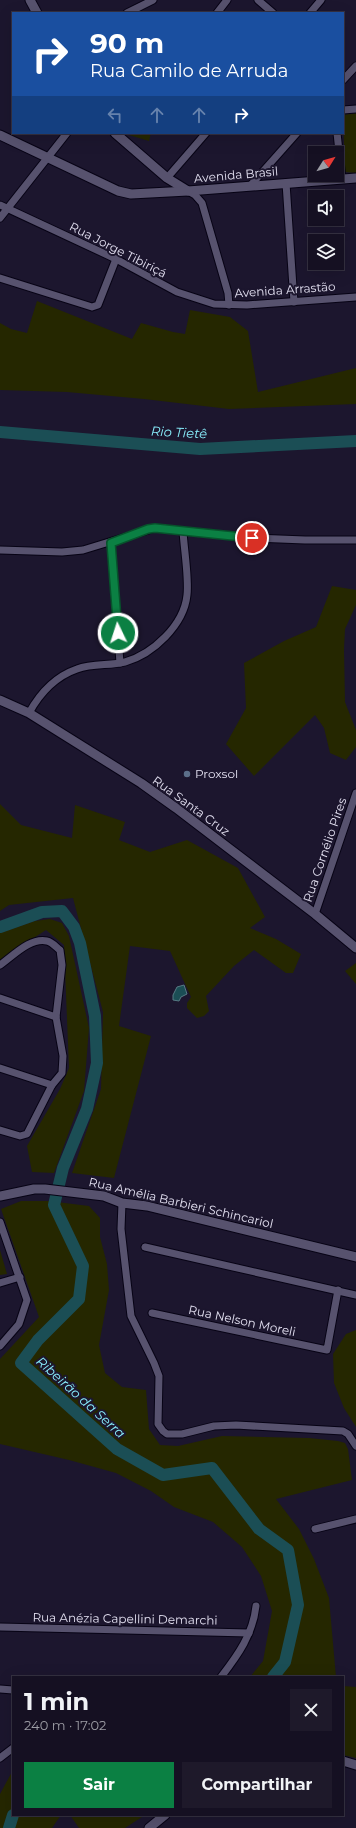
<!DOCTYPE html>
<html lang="pt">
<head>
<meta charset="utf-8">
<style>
  :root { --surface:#151022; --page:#1e192a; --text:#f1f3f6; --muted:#9d9da5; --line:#343040; --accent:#0b8043 }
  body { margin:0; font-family:Montserrat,sans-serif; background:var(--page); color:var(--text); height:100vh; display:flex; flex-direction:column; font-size:15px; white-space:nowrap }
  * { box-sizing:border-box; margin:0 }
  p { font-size:13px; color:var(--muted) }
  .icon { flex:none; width:22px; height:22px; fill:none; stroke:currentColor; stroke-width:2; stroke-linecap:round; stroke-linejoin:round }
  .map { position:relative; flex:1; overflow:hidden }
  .sheet { position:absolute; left:12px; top:1676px; width:332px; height:140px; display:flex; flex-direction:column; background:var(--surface); border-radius:0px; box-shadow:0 4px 16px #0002,0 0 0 1px var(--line) }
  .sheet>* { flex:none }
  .top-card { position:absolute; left:12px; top:12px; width:332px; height:122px; border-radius:0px; box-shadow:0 4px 16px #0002,0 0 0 1px var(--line); background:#1a4fa0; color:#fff; overflow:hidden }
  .needle { width:26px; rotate:53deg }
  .buttons { position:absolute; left:308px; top:146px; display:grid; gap:8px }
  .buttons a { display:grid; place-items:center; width:36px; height:36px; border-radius:0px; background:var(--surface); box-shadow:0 4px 16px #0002,0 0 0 1px var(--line); font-size:20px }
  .pin { position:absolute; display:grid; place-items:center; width:34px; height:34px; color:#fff; margin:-17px; border:2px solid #fff; border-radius:50%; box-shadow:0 1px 4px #0007 }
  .me { position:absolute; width:44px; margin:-22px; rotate:356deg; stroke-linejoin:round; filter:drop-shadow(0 0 3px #0008) }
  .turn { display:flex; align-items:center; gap:14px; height:84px; padding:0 12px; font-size:18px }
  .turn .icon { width:52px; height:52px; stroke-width:2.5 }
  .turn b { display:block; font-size:28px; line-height:34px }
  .lanes { display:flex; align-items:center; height:38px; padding:0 12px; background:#0003; justify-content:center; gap:20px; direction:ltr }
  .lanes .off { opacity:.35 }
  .round { display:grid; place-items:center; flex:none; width:42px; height:42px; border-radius:0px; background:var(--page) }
  .head { display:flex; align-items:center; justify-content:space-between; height:68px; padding:0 12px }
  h1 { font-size:24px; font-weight:700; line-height:30px }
  .button { display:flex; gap:8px; margin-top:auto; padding:8px 12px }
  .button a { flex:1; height:46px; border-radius:0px; background:var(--accent); color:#fff; font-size:16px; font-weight:700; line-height:46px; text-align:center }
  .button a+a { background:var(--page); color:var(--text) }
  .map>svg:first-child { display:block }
  .green { fill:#252700 }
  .water { fill:#1b4e55; stroke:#577a84 }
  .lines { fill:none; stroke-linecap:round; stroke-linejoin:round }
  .river { stroke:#1b4e55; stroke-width:12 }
  .minor-casing { stroke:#070315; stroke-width:9 }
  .tertiary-casing { stroke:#070315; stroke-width:11 }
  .minor { stroke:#57526e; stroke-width:7 }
  .tertiary { stroke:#57526e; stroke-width:9 }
  .route-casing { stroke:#07532c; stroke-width:10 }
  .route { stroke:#0b8043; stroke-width:7 }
  .service-dot { fill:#5c6f8a; stroke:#1c162e; stroke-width:1.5 }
  .labels { text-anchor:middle; stroke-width:4; stroke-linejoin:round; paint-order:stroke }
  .street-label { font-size:12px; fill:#e3e0f1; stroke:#1c162e }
  .poi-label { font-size:12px; fill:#e3e0f1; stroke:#1c162e; text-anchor:start }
  .water-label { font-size:13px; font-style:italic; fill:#89effd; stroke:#1c162e }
</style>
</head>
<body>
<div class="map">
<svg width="356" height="1828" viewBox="0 0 356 1828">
  <rect width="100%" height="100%" fill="#1c162e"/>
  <g class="green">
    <path d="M356,113V173L345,172L343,115Z"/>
    <path d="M129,133H151L149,141L129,135Z"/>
    <path d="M37,301L132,339L141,323L173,332L185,334L190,310L230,317L248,331L258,392L356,368V404L229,409L144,399L67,392L0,390V323L11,329L27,333Z"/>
    <path d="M332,586L356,590V605L345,629L344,649L345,702L356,730V747L346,760L330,753L324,728L315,715L254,776L226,744L246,708L244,663L284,641L316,627Z"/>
    <path d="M0,804L21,825L72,838L75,805L125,822L119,840L150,852L187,840L238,868L265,917L250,928L276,939L301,954L293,973H286L254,950L234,966L206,996L209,1011L204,1016L197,1018L187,1008V1003L191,997L170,951L130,946L119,1026L151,1036L114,1178L72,1173L101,1089L103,1012L73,898L9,905L0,911Z"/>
    <path d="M50,919L62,923L69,936L89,1028L84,1091L54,1173L32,1172L27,1146L60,1089L69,1068L64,945L46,930L0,960V933L35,921Z"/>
    <path d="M356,963V984L345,971Z"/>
    <path d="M21,1201H49L89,1206L100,1218V1237L107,1264L109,1290L99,1345L105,1373L122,1387L146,1390L149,1429L160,1445L178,1446L222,1436L309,1438L338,1441L345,1443L348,1449L352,1480L276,1499L299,1529L314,1559L329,1598L336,1677H250L263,1661L272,1611L261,1576L242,1547L213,1522L174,1507L151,1491L116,1473L69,1460L0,1444V1359L39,1317L1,1209Z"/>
    <path d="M0,1250L7,1274L0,1275Z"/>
    <path d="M356,1330V1427L344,1408L334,1383L333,1354L346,1334Z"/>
    <path d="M343,1686L356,1687V1758L343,1755Z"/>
    <path d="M13,1770V1815H61L52,1828H0V1794Z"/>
    <path d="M70,1815H145L125,1828H79Z"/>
  </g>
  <path class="water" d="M184,985L187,994L181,997L179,1001L173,1000V995L177,987Z"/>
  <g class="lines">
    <g class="river">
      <path d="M0,432L200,449L356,441"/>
      <path d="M0,927L42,912L62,911L74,927L80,943L95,1016L97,1063L87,1109L63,1168L54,1205L83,1266L79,1299L38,1340L21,1363L117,1449L163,1475L212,1468L259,1529L288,1550L298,1605L285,1662L273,1677"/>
      <path d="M9,1828L13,1815"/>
    </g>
    <defs>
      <g id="minor">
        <path d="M258,0L273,13"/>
        <path d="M127,13L153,0"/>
        <path d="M217,13L227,0"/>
        <path d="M310,13L321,0"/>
        <path d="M343,80L356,66"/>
        <path d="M343,110L356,109"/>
        <path d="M337,133L342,179"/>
        <path d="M167,178L206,133"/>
        <path d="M286,183L294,302"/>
        <path d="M250,186L297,133"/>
        <path d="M188,191L195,195L202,203L228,293L229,305"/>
        <path d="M0,205L116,259L177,292L214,304L247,305L356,297"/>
        <path d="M0,218L67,133"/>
        <path d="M0,278L92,307L98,305L116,259"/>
        <path d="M111,543L120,663"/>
        <path d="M0,550L62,552L83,550L155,528L252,538L305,540H356"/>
        <path d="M29,713C40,693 54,677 77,669C93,663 110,666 125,662C153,654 184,625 187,595C189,578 184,549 183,531"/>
        <path d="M315,914L356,793"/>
        <path d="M0,965C12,957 30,937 47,941C52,942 56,947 60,950L62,965L56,1017L63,1056L62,1073L52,1085L27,1134L20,1136L0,1130"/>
        <path d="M0,998L56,1017"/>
        <path d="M0,1068L52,1085"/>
        <path d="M122,1203L121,1229L131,1316L154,1363L159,1376L158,1424L163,1431L167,1434H182L214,1426L236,1425L343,1431L348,1434L356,1446"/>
        <path d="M0,1222L27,1300L19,1324L0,1346"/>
        <path d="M145,1247L356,1295"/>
        <path d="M0,1283L20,1277"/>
        <path d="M152,1313L327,1350L338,1290"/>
        <path d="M315,1529L356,1519"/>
        <path d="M0,1627L249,1633"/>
        <path d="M221,1677C238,1655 253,1634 256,1606"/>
        <path d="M0,1689L13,1690"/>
        <path d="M0,1758L13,1748"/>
      </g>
      <g id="tertiary">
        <path d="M30,0L37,13"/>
        <path d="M115,133L167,178L188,191L356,178"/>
        <path d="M0,135L118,191L131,194L188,191"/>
        <path d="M0,700L29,713L141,783L176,808L315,914L356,948"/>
        <path d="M0,1196L34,1189H45L104,1196L122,1203L147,1206L356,1257"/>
        <path d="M343,1761L356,1765"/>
        <path d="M149,1828L165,1815"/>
      </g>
    </defs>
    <use href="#minor" class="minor-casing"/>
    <use href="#tertiary" class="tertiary-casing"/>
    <use href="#minor" class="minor"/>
    <use href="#tertiary" class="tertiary"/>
  </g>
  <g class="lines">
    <defs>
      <path id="route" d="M118,633L111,543L148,529L155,528L252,538"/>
    </defs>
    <use href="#route" class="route-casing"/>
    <use href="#route" class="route"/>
  </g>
  <circle class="service-dot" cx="187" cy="774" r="4"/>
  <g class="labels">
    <g class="street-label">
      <text transform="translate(236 175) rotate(-5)" y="4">Avenida Brasil</text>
      <text transform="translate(118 250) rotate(27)" y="4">Rua Jorge Tibiriçá</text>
      <text transform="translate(285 290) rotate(-4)" y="4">Avenida Arrastão</text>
      <text transform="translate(191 806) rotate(36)" y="4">Rua Santa Cruz</text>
      <text transform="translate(325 850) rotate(-71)" y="4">Rua Cornélio Pires</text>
      <text transform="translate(181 1203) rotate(13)" y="4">Rua Amélia Barbieri Schincariol</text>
      <text transform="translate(242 1321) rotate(12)" y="4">Rua Nelson Moreli</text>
      <text transform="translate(125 1619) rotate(1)" y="4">Rua Anézia Capellini Demarchi</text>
    </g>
    <g class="poi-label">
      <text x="195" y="778">Proxsol</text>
    </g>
    <g class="water-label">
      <text transform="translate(179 432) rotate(3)" y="5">Rio Tietê</text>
      <text transform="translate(81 1397) rotate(42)" y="5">Ribeirão da Serra</text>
    </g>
  </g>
</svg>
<div class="buttons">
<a><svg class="needle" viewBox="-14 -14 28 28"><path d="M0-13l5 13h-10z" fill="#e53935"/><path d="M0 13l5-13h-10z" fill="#9d9da5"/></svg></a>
<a><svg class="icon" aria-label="sound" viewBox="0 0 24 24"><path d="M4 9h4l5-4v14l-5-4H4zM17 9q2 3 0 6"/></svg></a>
<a><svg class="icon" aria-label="layers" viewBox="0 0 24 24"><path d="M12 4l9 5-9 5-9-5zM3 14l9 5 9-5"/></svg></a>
</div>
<div class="pin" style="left:252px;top:538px;background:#d93025"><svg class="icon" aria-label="arrive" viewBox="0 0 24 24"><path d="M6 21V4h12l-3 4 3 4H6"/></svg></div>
<svg class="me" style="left:118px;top:633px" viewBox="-20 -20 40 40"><circle r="17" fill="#0b8043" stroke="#fff" stroke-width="3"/><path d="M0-11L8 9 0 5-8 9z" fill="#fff"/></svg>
<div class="top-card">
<div class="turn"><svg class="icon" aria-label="right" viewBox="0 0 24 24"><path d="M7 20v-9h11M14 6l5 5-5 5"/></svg><div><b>90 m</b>Rua Camilo de Arruda</div></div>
<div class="lanes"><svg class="icon off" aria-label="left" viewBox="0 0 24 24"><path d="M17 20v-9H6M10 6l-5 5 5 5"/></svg><svg class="icon off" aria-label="ahead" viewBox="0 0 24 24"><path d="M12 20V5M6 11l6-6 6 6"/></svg><svg class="icon off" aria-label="ahead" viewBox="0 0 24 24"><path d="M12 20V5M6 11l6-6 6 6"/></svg><svg class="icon" aria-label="right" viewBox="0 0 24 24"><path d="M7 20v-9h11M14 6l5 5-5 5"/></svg></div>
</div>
<section class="sheet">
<div class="head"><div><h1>1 min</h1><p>240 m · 17:02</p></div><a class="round"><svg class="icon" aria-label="close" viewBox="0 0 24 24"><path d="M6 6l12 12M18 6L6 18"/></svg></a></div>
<div class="button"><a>Sair</a><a>Compartilhar</a></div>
</section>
</div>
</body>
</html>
